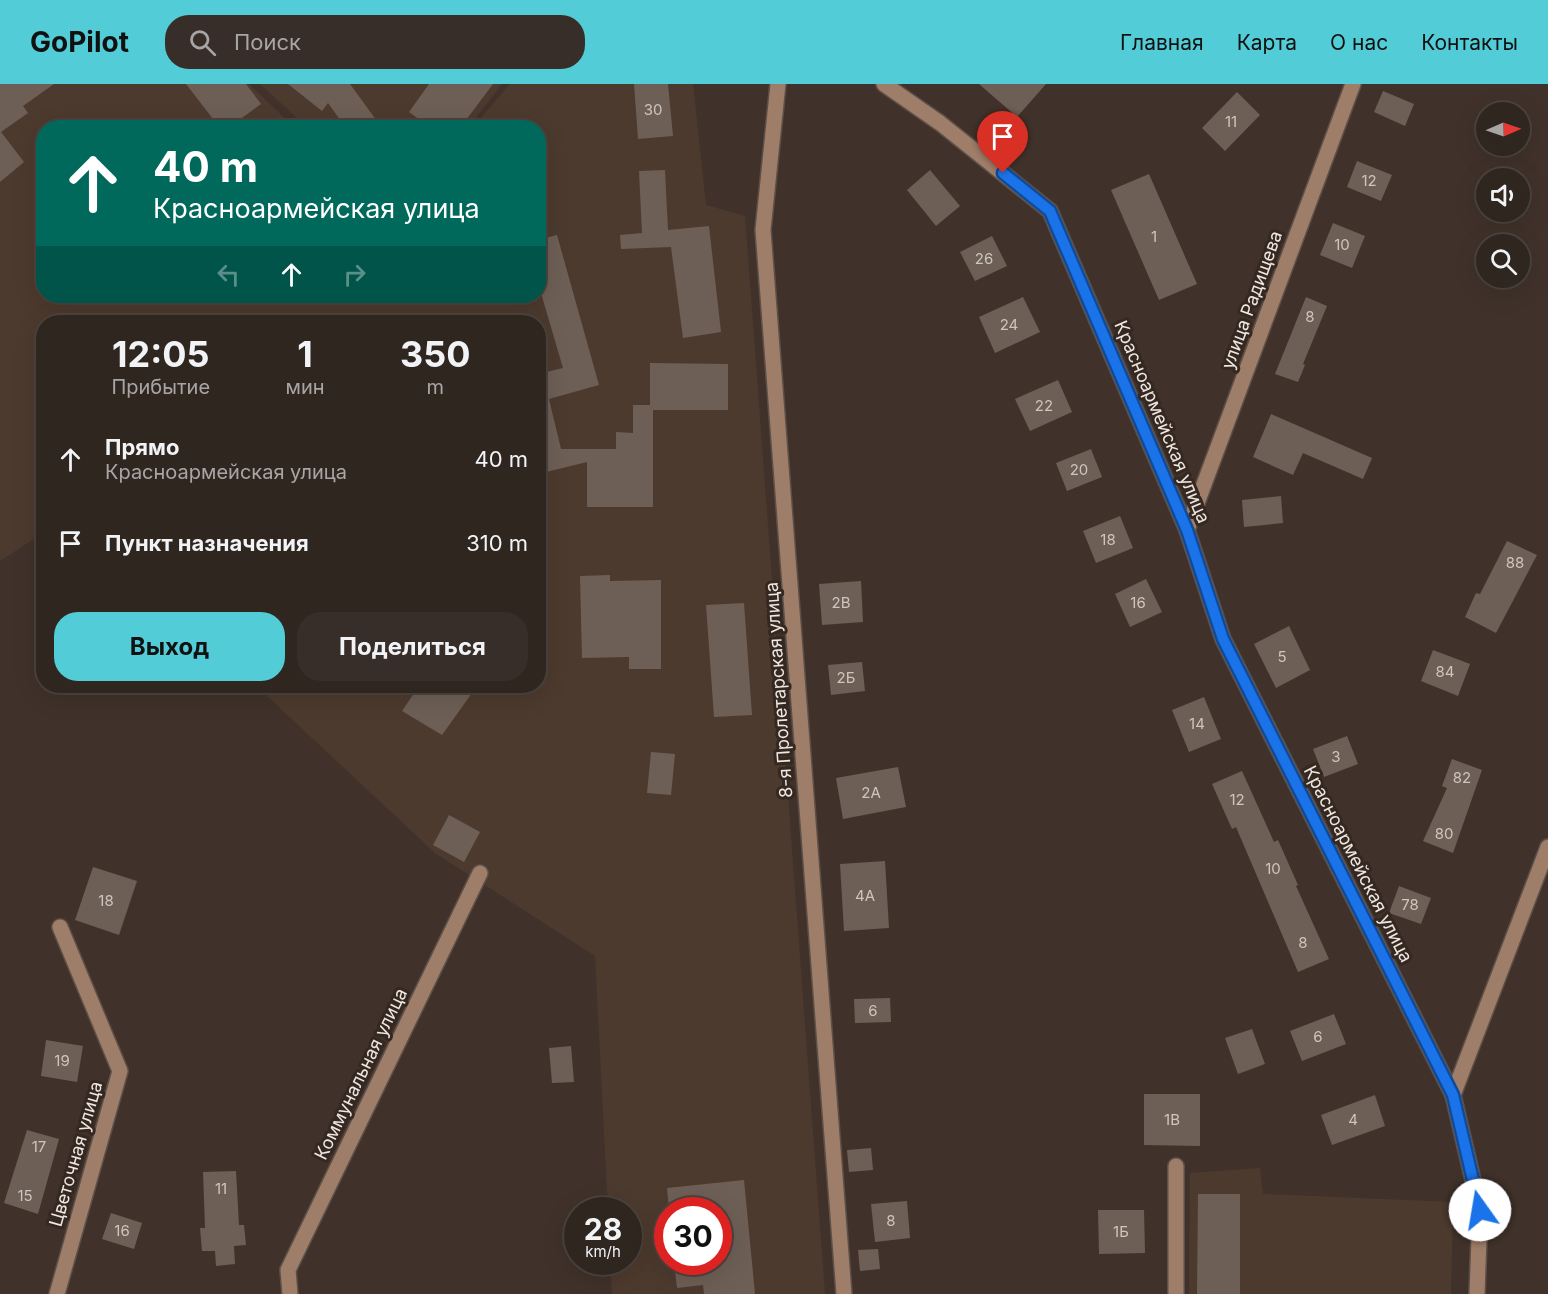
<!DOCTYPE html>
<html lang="ru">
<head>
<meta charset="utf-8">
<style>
  :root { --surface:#302620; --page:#382e29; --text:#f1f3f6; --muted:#a8a5a5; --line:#4b433e; --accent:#52ccd6 }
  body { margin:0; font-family:Inter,sans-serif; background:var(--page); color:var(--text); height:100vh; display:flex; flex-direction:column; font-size:22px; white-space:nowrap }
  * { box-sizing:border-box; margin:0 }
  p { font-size:20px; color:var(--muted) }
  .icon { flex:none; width:33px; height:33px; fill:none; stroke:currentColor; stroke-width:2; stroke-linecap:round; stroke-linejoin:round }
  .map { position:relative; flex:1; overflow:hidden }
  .sheet { position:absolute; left:36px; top:231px; width:510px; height:378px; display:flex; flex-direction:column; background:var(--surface); border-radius:24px; box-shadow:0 6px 24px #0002,0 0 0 2px var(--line) }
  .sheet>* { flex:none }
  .hud { position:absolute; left:36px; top:36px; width:510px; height:183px; border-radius:24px; box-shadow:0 6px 24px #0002,0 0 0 2px var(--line); background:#00695c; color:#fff; overflow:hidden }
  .needle { width:39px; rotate:88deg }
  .buttons { position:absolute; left:1476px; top:18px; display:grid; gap:12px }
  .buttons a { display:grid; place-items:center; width:54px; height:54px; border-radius:50%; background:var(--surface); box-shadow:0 6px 24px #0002,0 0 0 2px var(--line); font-size:30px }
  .speed { position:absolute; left:564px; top:1113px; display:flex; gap:12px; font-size:30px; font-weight:700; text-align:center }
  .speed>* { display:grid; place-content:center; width:78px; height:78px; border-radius:50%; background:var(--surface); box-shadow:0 6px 24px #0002,0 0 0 2px var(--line); line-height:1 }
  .speed small { font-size:15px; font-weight:400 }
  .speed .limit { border:9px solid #d22; background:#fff; color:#111 }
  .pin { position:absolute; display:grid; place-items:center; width:51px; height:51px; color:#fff; margin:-62px -26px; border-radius:50% 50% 50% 0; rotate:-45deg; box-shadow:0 0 6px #0007 }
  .pin .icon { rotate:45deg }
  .me { position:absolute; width:66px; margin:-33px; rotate:347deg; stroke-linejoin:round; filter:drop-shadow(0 0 4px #0008) }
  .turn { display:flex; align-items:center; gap:21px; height:126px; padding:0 18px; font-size:27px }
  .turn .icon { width:78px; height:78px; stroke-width:2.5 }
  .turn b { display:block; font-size:42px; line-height:51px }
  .lanes { display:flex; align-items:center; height:57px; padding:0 18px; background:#0003; justify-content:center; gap:30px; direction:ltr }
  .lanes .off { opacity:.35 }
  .eta { display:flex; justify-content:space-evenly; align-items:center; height:102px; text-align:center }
  .eta b { font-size:36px; font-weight:700; line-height:42px }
  .button { display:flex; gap:12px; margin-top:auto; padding:12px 18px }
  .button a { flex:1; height:69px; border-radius:24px; background:var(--accent); color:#111; font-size:24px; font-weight:700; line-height:69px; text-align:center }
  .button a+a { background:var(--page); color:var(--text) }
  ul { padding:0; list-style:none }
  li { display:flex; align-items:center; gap:18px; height:84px; padding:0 18px }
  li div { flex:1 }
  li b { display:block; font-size:22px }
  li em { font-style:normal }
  header { display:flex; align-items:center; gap:36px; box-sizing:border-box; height:84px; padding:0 30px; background:var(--accent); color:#111 }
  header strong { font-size:28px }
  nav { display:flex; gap:33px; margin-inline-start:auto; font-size:21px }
  .search { width:420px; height:54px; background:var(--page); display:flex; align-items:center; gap:15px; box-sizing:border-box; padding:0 21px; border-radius:24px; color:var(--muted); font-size:22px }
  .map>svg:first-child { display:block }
  .built { fill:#4d3a2e; fill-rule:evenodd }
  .building { fill:#6d5f56 }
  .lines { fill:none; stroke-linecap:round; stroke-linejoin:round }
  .minor-casing { stroke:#5c4f47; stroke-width:18 }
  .minor { stroke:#9e7d69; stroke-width:15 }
  .route-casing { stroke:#114b97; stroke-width:15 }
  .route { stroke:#1a73e8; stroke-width:10 }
  .labels { text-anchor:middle; stroke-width:6; stroke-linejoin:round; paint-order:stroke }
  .number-label { font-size:15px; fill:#cec5bf }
  .street-label { font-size:18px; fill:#efe7e2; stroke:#352821 }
</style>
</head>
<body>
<header>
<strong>GoPilot</strong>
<div class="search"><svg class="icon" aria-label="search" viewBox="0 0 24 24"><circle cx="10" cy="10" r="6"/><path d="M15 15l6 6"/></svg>Поиск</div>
<nav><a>Главная</a><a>Карта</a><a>О нас</a><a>Контакты</a></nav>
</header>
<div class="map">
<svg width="1548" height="1210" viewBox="0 0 1548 1210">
  <rect width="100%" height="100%" fill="#40322a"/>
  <g class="built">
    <path d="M0,0H249L294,43L44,44V212H538V44L473,43L510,0H693L706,121L745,132L825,1210H612L610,1178H628V1126H608L595,872L435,769L267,612L271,602H538V238H44L43,449L0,477ZM668,1126H718V1178H668Z"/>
    <path d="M260,0H502L468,44L307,43Z"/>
    <path d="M1260,1084L1263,1110L1453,1118L1451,1210H1189L1190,1089Z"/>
  </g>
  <g class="building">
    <path d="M0,0H54L23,22L28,29L1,48L24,78L0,98Z"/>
    <path d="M186,0H246L261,20L228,44H220Z"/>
    <path d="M288,0H350L382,44H346L328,19L322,27Z"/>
    <path d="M429,0H493L460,44H431L409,28Z"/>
    <path d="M634,0H668L673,52L638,55Z"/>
    <path d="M979,0H1046L1017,33Z"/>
    <path d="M1383,7L1414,20L1405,42L1374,28Z"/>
    <path d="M1237,8L1260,31L1225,67L1202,44Z"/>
    <path d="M1357,77L1392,91L1381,117L1347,103Z"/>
    <path d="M665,86L668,146L709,142L721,248L683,254L671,163L621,165L620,151L642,149L639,87Z"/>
    <path d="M930,86L960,122L936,142L907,106Z"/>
    <path d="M1149,90L1197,200L1159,216L1111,106Z"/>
    <path d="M1333,139L1365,152L1352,184L1320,171Z"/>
    <path d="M557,151L599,301L549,315L561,365H616V348L633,349V321H650V279L728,280V326H653V423H587V378L538,390V290L563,284L538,199V156Z"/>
    <path d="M992,152L1007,182L975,197L960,168Z"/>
    <path d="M1023,213L1040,248L995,269L979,233Z"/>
    <path d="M1306,213L1327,222L1303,280L1305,281L1298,298L1275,290Z"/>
    <path d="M1058,296L1072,328L1030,347L1015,315Z"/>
    <path d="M1271,330L1372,374L1363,395L1303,369L1293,391L1253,373Z"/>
    <path d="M1091,365L1102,393L1067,407L1056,379Z"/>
    <path d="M1281,412L1283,439L1244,443L1242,416Z"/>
    <path d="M1120,432L1133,464L1096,479L1083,447Z"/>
    <path d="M1507,457L1537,471L1496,549L1465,533L1476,509L1480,510Z"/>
    <path d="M610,491V497L661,496V585H629V573L582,574L580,492Z"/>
    <path d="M1146,495L1162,528L1130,543L1115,510Z"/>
    <path d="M861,497L863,538L822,541L819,500Z"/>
    <path d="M744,519L752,631L714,633L706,521Z"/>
    <path d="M1289,542L1310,586L1276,604L1254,560Z"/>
    <path d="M1433,566L1470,580L1458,612L1421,597Z"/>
    <path d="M862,578L865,607L831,611L828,581Z"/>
    <path d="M419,602H477L442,651L402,627Z"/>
    <path d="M1204,613L1221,655L1189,668L1172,626Z"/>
    <path d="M1347,652L1358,680L1324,693L1313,665Z"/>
    <path d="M651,668L675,670L671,711L647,709Z"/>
    <path d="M1452,675L1482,686L1453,769L1423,757L1447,704L1442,702Z"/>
    <path d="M898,683L906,723L843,735L836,694Z"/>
    <path d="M1242,687L1274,758L1278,756L1298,801L1296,802L1329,875L1298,888L1236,743L1232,745L1212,700Z"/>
    <path d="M449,731L480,748L464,778L433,761Z"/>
    <path d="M885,777L889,844L844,847L840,780Z"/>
    <path d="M93,783L137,797L119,851L75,836Z"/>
    <path d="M1399,802L1431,814L1421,840L1389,829Z"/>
    <path d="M890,914L891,938L855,939L854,915Z"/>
    <path d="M1334,930L1346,960L1302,977L1290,947Z"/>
    <path d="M1252,945L1265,980L1238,990L1225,954Z"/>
    <path d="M46,956L83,962L77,998L41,992Z"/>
    <path d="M571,962L574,998L552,999L549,964Z"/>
    <path d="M1144,1010H1200V1062L1144,1061Z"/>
    <path d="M1375,1011L1385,1042L1332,1061L1321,1031Z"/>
    <path d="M27,1046L59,1055L38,1130L4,1119Z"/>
    <path d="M871,1064L873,1086L849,1088L847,1066Z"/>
    <path d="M236,1087L239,1141H244L246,1161L234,1162L235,1180L216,1182L215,1167H202L200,1144H205L203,1088Z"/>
    <path d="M744,1096L755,1210H704L703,1201L677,1204L674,1178H718V1126H669L667,1104Z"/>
    <path d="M1198,1110H1240V1210H1197Z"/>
    <path d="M907,1117L910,1154L875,1158L871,1120Z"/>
    <path d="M1098,1126H1144L1145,1169L1099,1170Z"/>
    <path d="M111,1129L142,1139L134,1165L102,1155Z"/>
    <path d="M878,1165L880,1185L860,1187L858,1166Z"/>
  </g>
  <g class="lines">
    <defs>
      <g id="minor">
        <path d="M778,0L763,146L844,1210"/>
        <path d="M884,0L940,39L1050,127L1187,446L1223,555L1453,1011L1480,1126L1477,1210"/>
        <path d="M1187,446L1353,0"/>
        <path d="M1453,1011L1548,763"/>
        <path d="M1176,1082V1210"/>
        <path d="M57,1210L120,987L60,843"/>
        <path d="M290,1210L288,1186L480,789"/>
      </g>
    </defs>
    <use href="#minor" class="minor-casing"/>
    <use href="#minor" class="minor"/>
  </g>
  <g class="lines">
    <defs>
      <path id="route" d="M1003,89L1050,127L1187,446L1223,555L1453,1011L1480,1126"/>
    </defs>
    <use href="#route" class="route-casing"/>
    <use href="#route" class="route"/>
  </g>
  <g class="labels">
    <g class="number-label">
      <text x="653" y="31">30</text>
      <text x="1231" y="43">11</text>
      <text x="1369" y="102">12</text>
      <text x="1154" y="158">1</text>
      <text x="1342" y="166">10</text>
      <text x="984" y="180">26</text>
      <text x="1310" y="238">8</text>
      <text x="1009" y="246">24</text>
      <text x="1044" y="327">22</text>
      <text x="1079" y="391">20</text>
      <text x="1108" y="461">18</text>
      <text x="1515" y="484">88</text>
      <text x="841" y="524">2В</text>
      <text x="1138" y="524">16</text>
      <text x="1282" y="578">5</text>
      <text x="1445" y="593">84</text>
      <text x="846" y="599">2Б</text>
      <text x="1197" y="645">14</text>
      <text x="1336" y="678">3</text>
      <text x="1462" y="699">82</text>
      <text x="871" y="714">2А</text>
      <text x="1237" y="721">12</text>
      <text x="1444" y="755">80</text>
      <text x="1273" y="790">10</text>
      <text x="865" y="817">4А</text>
      <text x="106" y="822">18</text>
      <text x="1410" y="826">78</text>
      <text x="1303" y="864">8</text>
      <text x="873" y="932">6</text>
      <text x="1318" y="958">6</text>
      <text x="62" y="982">19</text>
      <text x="1172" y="1041">1В</text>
      <text x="1353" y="1041">4</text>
      <text x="39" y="1068">17</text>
      <text x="221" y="1110">11</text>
      <text x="25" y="1117">15</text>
      <text x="891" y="1142">8</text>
      <text x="122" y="1152">16</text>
      <text x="1121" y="1153">1Б</text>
    </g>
    <g class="street-label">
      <text transform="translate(1252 216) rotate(-70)" y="6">улица Радищева</text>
      <text transform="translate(1162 338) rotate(67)" y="6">Красноармейская улица</text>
      <text transform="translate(779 606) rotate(-94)" y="6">8-я Пролетарская улица</text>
      <text transform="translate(1358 780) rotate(63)" y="6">Красноармейская улица</text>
      <text transform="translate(361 990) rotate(-64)" y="6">Коммунальная улица</text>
      <text transform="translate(76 1070) rotate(-74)" y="6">Цветочная улица</text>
    </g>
  </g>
</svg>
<div class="buttons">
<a><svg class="needle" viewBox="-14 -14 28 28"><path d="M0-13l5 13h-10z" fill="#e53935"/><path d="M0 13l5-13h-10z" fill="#a8a5a5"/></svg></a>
<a><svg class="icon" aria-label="sound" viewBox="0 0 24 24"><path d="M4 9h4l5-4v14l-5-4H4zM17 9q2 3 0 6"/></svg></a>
<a><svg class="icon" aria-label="search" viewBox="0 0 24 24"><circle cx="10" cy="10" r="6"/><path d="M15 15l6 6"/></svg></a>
</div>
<div class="speed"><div>28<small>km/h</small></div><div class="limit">30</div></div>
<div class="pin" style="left:1003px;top:89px;background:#d93025"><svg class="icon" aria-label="arrive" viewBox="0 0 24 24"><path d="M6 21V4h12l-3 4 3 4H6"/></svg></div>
<svg class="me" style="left:1480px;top:1126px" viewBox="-20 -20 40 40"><circle r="19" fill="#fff"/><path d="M0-13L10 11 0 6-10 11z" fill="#1a73e8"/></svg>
<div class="hud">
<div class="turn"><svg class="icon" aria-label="ahead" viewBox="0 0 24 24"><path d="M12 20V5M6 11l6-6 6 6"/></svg><div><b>40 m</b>Красноармейская улица</div></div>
<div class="lanes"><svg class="icon off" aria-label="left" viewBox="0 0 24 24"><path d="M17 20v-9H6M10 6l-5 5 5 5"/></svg><svg class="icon" aria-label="ahead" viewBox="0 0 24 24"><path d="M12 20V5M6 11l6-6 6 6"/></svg><svg class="icon off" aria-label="right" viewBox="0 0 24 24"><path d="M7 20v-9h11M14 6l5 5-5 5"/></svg></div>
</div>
<section class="sheet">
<div class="eta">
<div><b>12:05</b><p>Прибытие</p></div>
<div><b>1</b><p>мин</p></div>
<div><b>350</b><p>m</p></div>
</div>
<ul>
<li><svg class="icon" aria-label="ahead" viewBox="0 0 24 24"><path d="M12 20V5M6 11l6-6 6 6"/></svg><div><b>Прямо</b><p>Красноармейская улица</p></div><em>40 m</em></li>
<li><svg class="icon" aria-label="arrive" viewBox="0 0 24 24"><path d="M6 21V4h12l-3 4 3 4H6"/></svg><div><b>Пункт назначения</b></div><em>310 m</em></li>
</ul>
<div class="button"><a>Выход</a><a>Поделиться</a></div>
</section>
</div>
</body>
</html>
